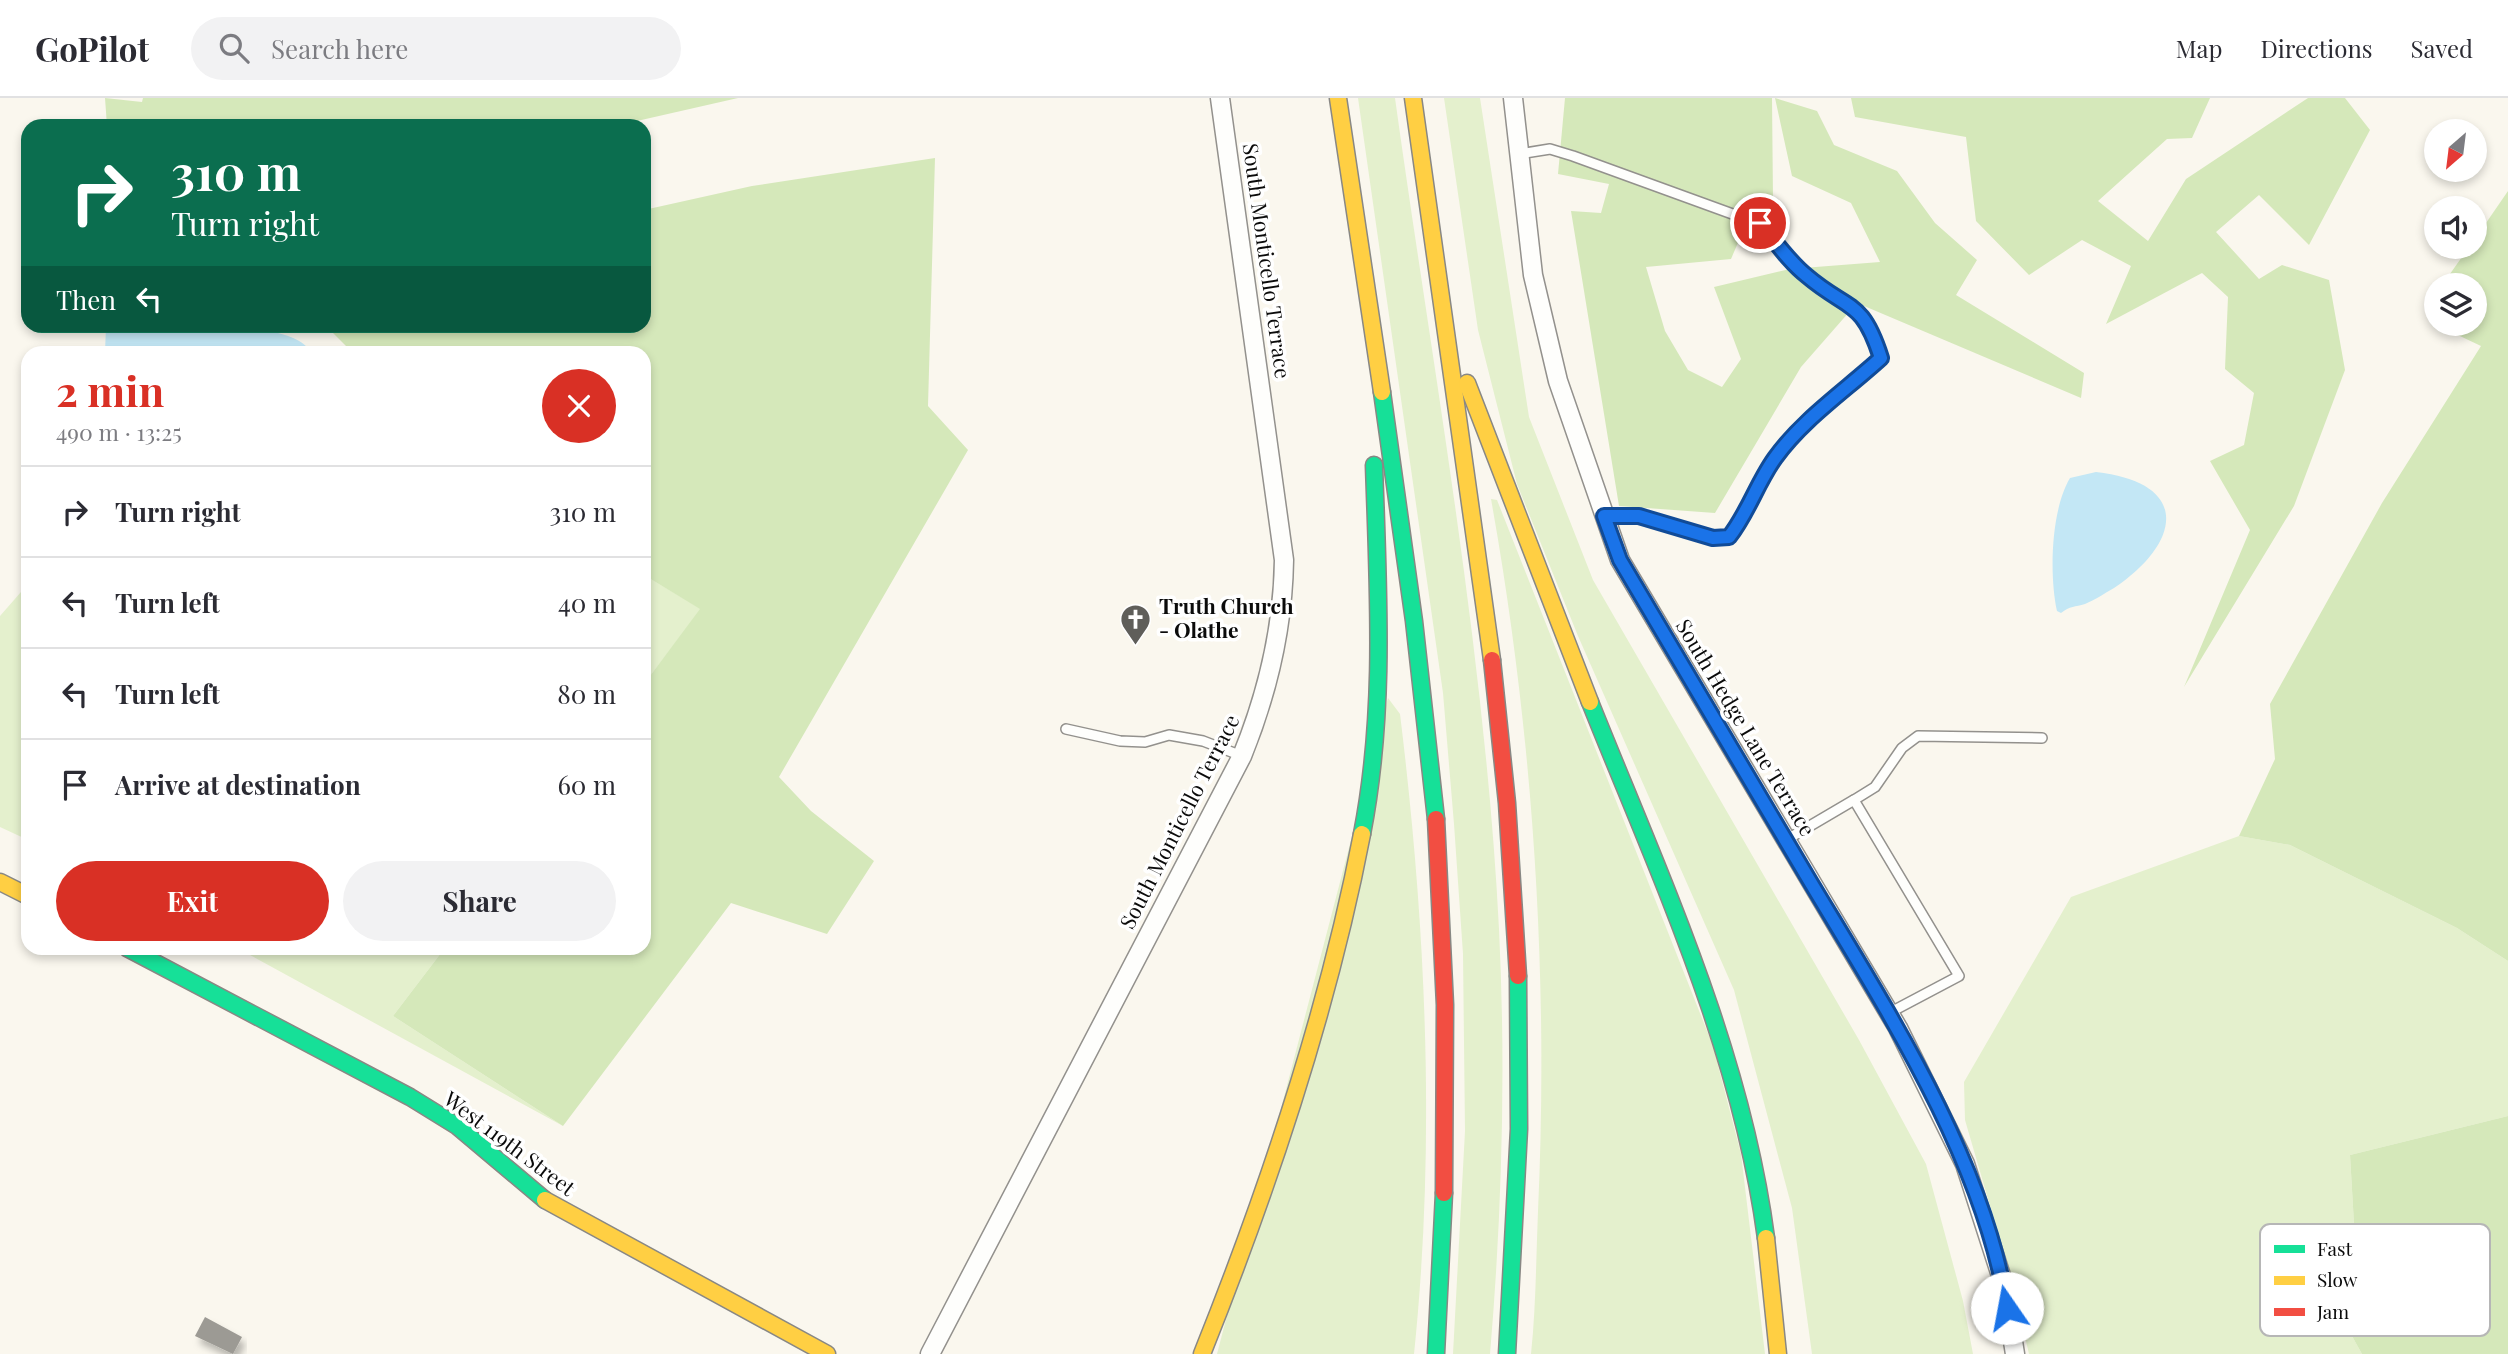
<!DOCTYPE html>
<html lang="en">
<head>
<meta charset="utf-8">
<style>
  :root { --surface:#fff; --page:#f2f2f3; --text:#2b2b33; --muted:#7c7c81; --line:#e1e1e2; --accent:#d93025 }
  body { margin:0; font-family:"Playfair Display",serif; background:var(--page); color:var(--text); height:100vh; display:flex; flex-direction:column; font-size:26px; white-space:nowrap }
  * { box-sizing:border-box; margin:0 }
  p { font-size:23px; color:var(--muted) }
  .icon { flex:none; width:38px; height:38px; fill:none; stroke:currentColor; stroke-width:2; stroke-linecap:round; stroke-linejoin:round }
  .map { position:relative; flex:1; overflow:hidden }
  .side { position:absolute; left:21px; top:248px; width:630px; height:609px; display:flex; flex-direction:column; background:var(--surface); border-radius:21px; box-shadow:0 4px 10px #0003 }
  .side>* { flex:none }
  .hud { position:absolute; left:21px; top:21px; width:630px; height:214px; border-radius:21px; box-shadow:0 4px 10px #0003; background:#0b6e4f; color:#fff; overflow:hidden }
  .needle { width:46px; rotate:208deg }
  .tools { position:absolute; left:2424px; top:21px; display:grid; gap:14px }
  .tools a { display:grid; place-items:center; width:63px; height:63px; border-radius:50%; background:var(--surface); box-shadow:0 4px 10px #0003; font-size:35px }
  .pin { position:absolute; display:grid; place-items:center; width:60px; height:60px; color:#fff; margin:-30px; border:4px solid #fff; border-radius:50%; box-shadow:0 2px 7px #0007 }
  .me { position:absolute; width:77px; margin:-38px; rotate:348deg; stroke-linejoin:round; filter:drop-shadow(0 0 5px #0008) }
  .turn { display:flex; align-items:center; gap:24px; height:147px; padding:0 35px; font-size:32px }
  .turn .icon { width:91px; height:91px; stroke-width:2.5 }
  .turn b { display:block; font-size:49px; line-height:60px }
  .then { display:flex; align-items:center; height:66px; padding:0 35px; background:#0003; gap:14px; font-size:26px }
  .round { display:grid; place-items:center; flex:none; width:74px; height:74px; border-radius:37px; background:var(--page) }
  .summary { display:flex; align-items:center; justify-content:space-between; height:119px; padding:0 35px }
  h1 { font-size:42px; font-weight:700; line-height:52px; color:var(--accent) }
  .button { display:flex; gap:14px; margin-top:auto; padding:14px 35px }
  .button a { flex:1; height:80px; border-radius:42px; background:var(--accent); color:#fff; font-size:28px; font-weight:700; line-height:80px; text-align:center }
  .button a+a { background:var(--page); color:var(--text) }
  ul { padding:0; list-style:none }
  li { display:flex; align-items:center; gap:21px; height:91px; padding:0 35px; border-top:2px solid var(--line) }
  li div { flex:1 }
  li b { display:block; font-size:26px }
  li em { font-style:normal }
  header { display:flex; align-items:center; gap:42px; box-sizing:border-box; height:98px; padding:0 35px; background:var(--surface); border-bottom:2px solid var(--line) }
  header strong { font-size:33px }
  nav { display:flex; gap:38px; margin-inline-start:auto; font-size:24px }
  .search { width:490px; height:63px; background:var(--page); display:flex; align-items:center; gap:18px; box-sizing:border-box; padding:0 24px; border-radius:38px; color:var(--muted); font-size:26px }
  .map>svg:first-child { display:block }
  .green { fill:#e4f0cd }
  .forest { fill:#d5e8ba }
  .water { fill:#c3e7f5 }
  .building { fill:#9c9a94; filter:url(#shadow) }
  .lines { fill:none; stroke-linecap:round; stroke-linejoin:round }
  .lane-casing { stroke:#93918d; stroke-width:12 }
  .street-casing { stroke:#93918d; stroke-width:21 }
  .fast-casing { stroke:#898884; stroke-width:19 }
  .slow-casing { stroke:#898884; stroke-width:19 }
  .jam-casing { stroke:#898884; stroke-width:19 }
  .lane { stroke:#fefefc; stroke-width:9 }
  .street { stroke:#fefefc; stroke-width:18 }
  .fast { stroke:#16e098; stroke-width:16 }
  .slow { stroke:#ffcf43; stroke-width:16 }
  .jam { stroke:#f24e42; stroke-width:16 }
  .route-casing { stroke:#114b97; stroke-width:18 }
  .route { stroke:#1a73e8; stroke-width:12 }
  .labels { text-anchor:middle; stroke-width:7; stroke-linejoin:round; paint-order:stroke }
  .street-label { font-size:21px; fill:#0b0b0b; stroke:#fff }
  .poi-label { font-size:21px; font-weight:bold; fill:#0b0b0b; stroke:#fff; text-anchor:start }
  .key { fill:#fff; stroke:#b6b6b6; stroke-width:2 }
  .key-label { font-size:19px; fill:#0b0b0b }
</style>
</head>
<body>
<header>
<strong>GoPilot</strong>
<div class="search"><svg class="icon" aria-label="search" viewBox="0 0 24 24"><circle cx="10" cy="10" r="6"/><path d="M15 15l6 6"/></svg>Search here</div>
<nav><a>Map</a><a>Directions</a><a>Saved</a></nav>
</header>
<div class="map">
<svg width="2508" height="1256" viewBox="0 0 2508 1256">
  <defs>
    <filter id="shadow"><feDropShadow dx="4" dy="7" stdDeviation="3.5" flood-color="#0004"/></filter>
  </defs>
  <rect width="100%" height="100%" fill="#faf7ee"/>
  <g class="green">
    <path d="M1358,0H1395C1433,274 1485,555 1499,831C1506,972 1502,1115 1490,1256H1453L1465,1033L1463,856L1454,726L1443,595Z"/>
    <path d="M1444,0H1480L1529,319L1593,482L1859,942L1926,1066L1963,1203L1973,1256H1812L1792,1110L1734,892L1578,538L1517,386L1478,232Z"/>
    <path d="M1491,401L1497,402L1713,948L1741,1056L1765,1256H1531C1536,1209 1536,1161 1538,1113C1549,876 1533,635 1491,401Z"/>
    <path d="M644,477L701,511L644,586Z"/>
    <path d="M28,486V742L0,729V518Z"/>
    <path d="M1388,600L1400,616C1426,828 1436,1044 1414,1256H1217Z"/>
    <path d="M2239,738L2290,747L2457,830L2508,863V1018L2350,1057L2357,1178L2338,1213L2362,1256H2029L2011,1180L1965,1022L1964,984L2071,799Z"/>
    <path d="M239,851H444L393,918L563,1028Z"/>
  </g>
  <g class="forest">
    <path d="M105,0L142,4L143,0H738L615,28H107Z"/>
    <path d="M1565,0H1772L1773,102L1752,112L1731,161L1646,169L1665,233L1688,272L1722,289L1741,261L1714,189L1790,171L1880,164L1851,105L1792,78L1775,0L1817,13L1834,47L1897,73L1935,125L1977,162L1956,197L2084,275L2081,300L1857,205L1801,269L1715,415L1619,408L1571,113L1601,115L1609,86L1558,76Z"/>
    <path d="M1851,0H2210L2192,40L2167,41L2098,103L2148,143L2186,81L2308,0H2345L2370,32L2309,147L2259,97L2216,134L2259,181L2282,167L2329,182L2345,272L2294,408L2184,589L2250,432L2210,363L2244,347L2254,295L2225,271L2228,199L2202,175L2106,226L2131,168L2082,142L2029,177L1976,123L1966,39L1855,19Z"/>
    <path d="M935,60L928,308L968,352L779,679L811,713L874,763L827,836L731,805L563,1028L393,918L444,851L644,850V586L700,511L644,477V256L353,255L326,228H644V112L752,88Z"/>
    <path d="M2508,93V863L2457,830L2290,747L2239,738L2275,661L2270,606L2382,405L2481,248L2443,230V226H2474V187H2445V183L2469,149H2474L2475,141Z"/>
    <path d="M2508,1018V1256H2362L2338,1213L2357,1178L2350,1057Z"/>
  </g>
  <g class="water">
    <path d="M106,228C144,227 296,218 311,255H105Z"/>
    <path d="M2096,374C2192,385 2181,445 2114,490C2105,495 2095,502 2085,506C2075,509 2070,508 2061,515L2057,513C2049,476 2051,412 2070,380Z"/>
  </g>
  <path class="building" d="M205,1219L242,1239L233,1256L195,1238Z"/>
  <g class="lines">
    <defs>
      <g id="lane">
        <path d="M1519,56L1550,51L1573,58L1760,126L1807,179L1863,217L1881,259L1798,333L1775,360L1729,439L1713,440L1639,418H1604"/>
        <path d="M1066,631L1120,643L1145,644L1169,637L1203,643L1242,658"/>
        <path d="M1854,702L1875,689L1902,650L1918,638L2042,640"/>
        <path d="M1786,742L1854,702L1959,878L1889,915"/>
      </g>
      <g id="street">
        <path d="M1513,0L1533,177L1558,283L1620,462L1898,930L1965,1066L2004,1187L2015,1256"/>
        <path d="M930,1256L1242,658C1268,594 1283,531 1284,462L1220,0"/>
      </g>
      <g id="fast">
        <path d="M1382,294L1414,523L1436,721"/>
        <path d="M1590,604C1660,779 1741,951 1766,1140"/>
        <path d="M1362,736C1386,613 1378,491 1374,367"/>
        <path d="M127,850L410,999L457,1028L545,1102"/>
        <path d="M1436,1256L1444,1095"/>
        <path d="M1507,1256L1519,1031L1518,878"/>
      </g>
      <g id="slow">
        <path d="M1338,0L1382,294"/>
        <path d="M1413,0L1492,562"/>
        <path d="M1467,285L1590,604"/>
        <path d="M0,784L28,798"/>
        <path d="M545,1102L827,1256"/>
        <path d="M1766,1140L1778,1256"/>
        <path d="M1202,1256C1269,1089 1328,913 1362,736"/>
      </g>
      <g id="jam">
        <path d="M1492,562L1507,705L1518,878"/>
        <path d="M1436,721L1445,907L1444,1095"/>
      </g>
    </defs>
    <use href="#lane" class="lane-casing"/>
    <use href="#street" class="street-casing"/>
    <use href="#fast" class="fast-casing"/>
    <use href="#slow" class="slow-casing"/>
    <use href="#jam" class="jam-casing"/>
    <use href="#lane" class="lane"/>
    <use href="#street" class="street"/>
    <use href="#fast" class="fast"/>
    <use href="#slow" class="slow"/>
    <use href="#jam" class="jam"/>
  </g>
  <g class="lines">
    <defs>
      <path id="route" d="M1760,125C1775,143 1789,164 1807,178C1848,213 1862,200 1881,260C1846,292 1803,321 1775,360C1757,385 1748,415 1729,439L1713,440L1639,418H1604L1620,462C1684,570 1747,678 1811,785C1887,912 1984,1062 2007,1210"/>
    </defs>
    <use href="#route" class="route-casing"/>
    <use href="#route" class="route"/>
  </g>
  <defs>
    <symbol id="church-pin" viewBox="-11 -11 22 30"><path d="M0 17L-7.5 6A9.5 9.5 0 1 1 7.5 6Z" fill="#5f5e5a" stroke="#fff"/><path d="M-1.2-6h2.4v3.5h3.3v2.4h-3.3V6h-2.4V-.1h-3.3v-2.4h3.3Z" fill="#fff"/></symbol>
  </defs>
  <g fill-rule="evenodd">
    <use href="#church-pin" x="1118" y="504" width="35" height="47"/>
  </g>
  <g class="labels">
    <g class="street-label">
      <text transform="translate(1266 163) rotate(82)" y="7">South Monticello Terrace</text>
      <text transform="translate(1745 630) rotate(59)" y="7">South Hedge Lane Terrace</text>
      <text transform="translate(1180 724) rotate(-63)" y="7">South Monticello Terrace</text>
      <text transform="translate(509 1046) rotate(37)" y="7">West 119th Street</text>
    </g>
    <g class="poi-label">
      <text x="1159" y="516">Truth Church<tspan x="1159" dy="24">- Olathe</tspan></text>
    </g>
  </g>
  <rect x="2260" y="1126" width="230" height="112" rx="10" class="key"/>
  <rect x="2274" y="1147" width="31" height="8" fill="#16e098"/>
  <rect x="2274" y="1178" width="31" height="9" fill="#ffcf43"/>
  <rect x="2274" y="1210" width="31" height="8" fill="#f24e42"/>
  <g class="key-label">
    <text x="2317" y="1158">Fast</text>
    <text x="2317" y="1189">Slow</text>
    <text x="2317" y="1221">Jam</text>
  </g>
</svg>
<div class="tools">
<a><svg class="needle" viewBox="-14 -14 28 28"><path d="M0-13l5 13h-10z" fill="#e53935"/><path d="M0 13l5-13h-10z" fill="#7c7c81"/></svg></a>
<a><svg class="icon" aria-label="sound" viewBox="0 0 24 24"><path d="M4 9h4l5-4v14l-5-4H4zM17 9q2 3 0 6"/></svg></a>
<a><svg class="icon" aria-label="layers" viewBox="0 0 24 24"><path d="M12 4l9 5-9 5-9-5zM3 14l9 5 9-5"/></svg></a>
</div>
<div class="pin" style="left:1760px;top:125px;background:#d93025"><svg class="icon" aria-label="arrive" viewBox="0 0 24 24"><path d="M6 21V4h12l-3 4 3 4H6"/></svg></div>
<svg class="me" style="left:2007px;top:1210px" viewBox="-20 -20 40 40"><circle r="19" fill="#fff"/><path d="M0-13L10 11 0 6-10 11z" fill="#1a73e8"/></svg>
<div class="hud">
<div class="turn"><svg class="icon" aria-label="right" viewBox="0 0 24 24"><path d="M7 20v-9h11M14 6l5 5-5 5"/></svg><div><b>310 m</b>Turn right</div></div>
<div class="then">Then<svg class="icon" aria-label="left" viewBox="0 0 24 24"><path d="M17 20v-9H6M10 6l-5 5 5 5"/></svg></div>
</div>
<section class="side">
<div class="summary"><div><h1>2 min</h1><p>490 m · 13:25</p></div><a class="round" style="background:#d93025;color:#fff"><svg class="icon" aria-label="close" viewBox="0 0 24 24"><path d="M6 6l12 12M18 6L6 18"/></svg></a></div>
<ul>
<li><svg class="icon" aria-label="right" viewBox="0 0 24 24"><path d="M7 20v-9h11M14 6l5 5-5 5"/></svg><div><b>Turn right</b></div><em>310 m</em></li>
<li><svg class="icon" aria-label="left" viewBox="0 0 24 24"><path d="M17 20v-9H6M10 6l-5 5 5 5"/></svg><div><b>Turn left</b></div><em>40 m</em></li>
<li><svg class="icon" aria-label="left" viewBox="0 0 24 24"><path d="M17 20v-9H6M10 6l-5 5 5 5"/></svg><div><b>Turn left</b></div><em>80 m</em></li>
<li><svg class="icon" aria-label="arrive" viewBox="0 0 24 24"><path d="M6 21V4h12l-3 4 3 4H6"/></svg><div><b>Arrive at destination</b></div><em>60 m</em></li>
</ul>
<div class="button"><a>Exit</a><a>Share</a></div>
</section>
</div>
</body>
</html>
